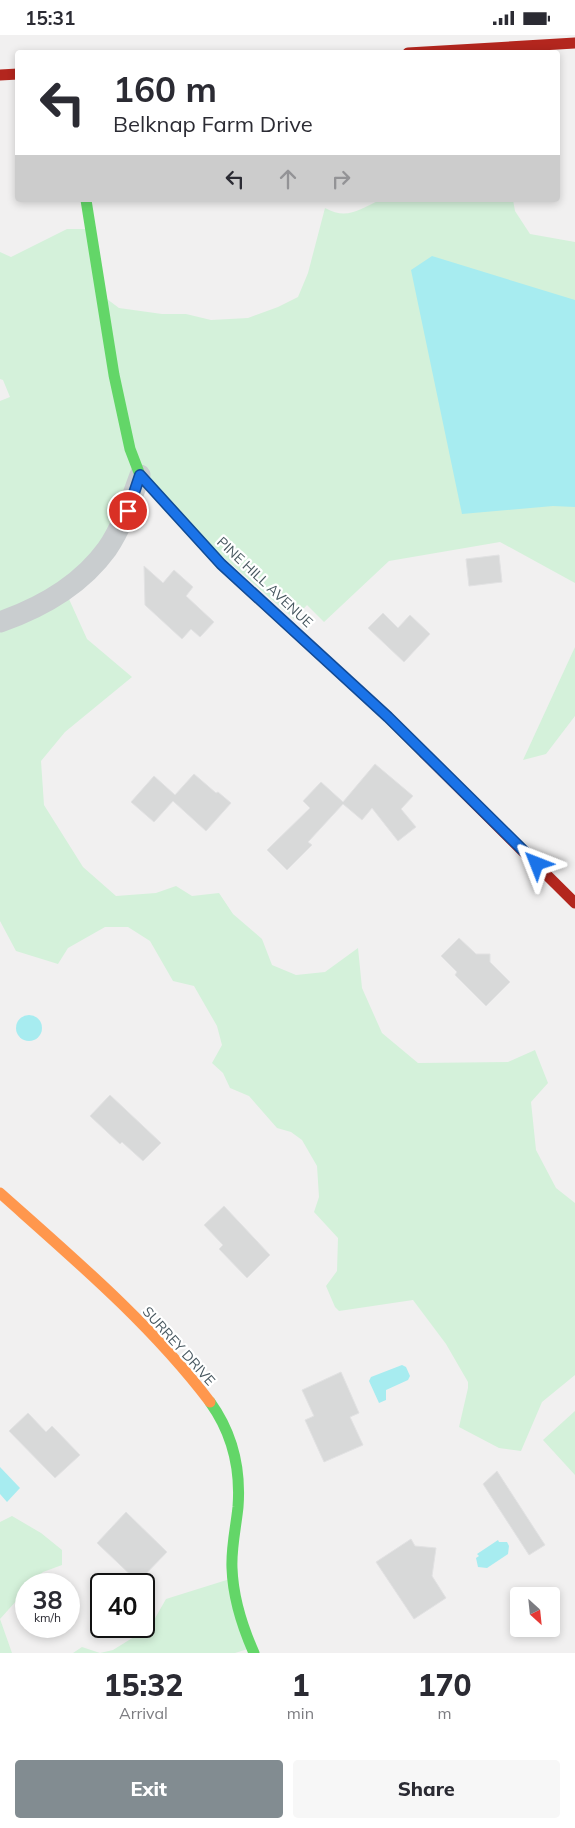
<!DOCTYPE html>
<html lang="en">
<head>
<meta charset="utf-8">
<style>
  :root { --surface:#fff; --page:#f7f7f7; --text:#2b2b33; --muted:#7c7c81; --accent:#828c91 }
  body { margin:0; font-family:Mulish,sans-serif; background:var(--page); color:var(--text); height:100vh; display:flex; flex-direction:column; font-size:19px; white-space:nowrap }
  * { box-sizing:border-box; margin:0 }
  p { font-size:16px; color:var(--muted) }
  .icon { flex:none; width:28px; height:28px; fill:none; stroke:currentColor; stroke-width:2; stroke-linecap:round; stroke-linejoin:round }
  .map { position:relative; height:1618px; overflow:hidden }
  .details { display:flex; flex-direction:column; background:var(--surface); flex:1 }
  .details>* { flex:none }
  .banner { position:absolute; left:15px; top:15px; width:545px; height:152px; border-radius:5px; box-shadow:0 2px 8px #0003; background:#fff; color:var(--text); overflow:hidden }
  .needle { width:32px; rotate:153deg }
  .buttons { position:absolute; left:510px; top:1552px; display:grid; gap:10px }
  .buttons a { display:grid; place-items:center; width:50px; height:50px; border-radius:5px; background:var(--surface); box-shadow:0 2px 8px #0003; font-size:25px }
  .speed { position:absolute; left:15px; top:1538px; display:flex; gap:10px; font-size:25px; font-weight:700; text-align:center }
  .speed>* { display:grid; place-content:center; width:65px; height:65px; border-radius:50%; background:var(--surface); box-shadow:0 2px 8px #0003; line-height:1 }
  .speed small { font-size:12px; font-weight:400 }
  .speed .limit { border:2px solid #111; border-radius:8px; background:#fff; color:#111 }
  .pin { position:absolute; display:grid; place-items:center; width:42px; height:42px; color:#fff; margin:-21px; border:2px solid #fff; border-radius:50%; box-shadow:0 1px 5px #0007 }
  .me { position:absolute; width:55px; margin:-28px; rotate:315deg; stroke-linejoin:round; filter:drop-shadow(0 0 4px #0008) }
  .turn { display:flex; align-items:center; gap:18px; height:105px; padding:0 15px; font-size:22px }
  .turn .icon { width:65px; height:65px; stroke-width:2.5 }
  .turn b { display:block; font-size:35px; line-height:42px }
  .lanes { display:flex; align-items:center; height:48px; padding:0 15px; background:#0003; justify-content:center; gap:25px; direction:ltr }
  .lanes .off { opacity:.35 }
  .eta { display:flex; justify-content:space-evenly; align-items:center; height:85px; text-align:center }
  .eta b { font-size:30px; font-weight:800; line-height:35px }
  .action { display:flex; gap:10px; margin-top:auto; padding:10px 15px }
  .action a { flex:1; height:58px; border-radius:5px; background:var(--accent); color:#fff; font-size:20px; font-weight:800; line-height:58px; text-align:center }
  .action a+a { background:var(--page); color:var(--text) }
  .status { display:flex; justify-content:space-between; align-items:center; height:35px; padding:0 25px; background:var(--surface); direction:ltr }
  .status svg { height:14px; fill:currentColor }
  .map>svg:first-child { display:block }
  .green { fill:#d4f1da }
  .water { fill:#a7ecf0 }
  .building { fill:#d8d9d9; stroke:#e2e2e3 }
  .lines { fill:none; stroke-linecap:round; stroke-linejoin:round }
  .street { stroke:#c9cdcf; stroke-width:21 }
  .fast { stroke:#63d668; stroke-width:11 }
  .slow { stroke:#ff974d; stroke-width:11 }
  .jam { stroke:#b3261e; stroke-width:11 }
  .route-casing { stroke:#114b97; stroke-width:12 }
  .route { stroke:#1a73e8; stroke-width:9 }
  .labels { text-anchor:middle; stroke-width:4.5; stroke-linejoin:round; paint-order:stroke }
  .street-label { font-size:14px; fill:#46565e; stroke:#fff }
</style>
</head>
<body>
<div class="status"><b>15:31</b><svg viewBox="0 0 49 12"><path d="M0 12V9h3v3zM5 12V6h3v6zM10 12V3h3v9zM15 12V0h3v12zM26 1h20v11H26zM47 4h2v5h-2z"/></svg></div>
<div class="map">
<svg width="575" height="1618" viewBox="0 0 575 1618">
  <rect width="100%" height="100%" fill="#f1f0f0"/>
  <g class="green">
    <path d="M380,165H513L515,176L530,199L575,207V548L500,507L389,526L324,587L307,570L294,584L142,451L120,484L64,553L87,604L132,642L65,697L41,726L44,770L83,832L116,861L156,858L176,851L192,861L219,858L233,879L262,904L272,930L296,940L325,937L358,913L362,953L382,998L418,1028L508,1027L535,1015L548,1048L531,1067L536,1115L556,1153L575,1168V1340L542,1367L521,1416L499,1413L459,1392L468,1353V1347L446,1309L413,1265L339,1276L335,1272L326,1251L337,1236L338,1203L314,1177L319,1162L317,1131L302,1105L291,1097L277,1093L249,1061L230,1053L223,1038L212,1028L222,1010L217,991L194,951L173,946L150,906L128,892H105L68,913L58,929L16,916L0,886V366L10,362L3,345L0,344V217L11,222L67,194H90L107,264L119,273L162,279H186L211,285L248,283L278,272L298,262L308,238L325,173C347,185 358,175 380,165Z"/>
    <path d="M575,612V681L546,719L523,725Z"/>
    <path d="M575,1376V1440L543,1405Z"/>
    <path d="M12,1481L41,1498L62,1515V1530L43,1537L32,1549H26V1555L0,1584L12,1618H0V1487Z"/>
    <path d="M233,1543L248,1614L235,1618H73L82,1612L100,1618L113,1615L150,1592L166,1564Z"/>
  </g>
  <g class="water">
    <path d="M432,221L575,265V472L553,471L462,479L411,235Z"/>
    <circle cx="29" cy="993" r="13"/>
    <path d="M402,1330L406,1332L410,1341L408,1345L386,1355V1365L379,1368L369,1346L371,1342Z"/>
    <path d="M0,1432L20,1453L7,1467L0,1459Z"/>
    <path d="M498,1505L499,1507H507L509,1511L508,1519L487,1533L478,1532L476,1523L479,1521L477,1519Z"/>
  </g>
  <g class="building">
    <path d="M499,520L502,547L469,551L466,524Z"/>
    <path d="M144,531L163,548L174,535L193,552L186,561L214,587L200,602L191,594L182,604L145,570Z"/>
    <path d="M383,578L398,593L410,580L430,599L404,627L368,593Z"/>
    <path d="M375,729L413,761L401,774L416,792L398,806L372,773L362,785L343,769L308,807L312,810L287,835L267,815L310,773L303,766L321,747L343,767Z"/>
    <path d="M194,739L216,758L218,757L231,768L206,796L173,766L154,787L131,767L154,741L175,760Z"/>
    <path d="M459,903L476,919H490V927L510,947L486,971L455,940L457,937L441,921Z"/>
    <path d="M110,1060L161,1108L143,1126L122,1107L120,1109L90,1081Z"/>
    <path d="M224,1171L270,1220L247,1243L219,1214L223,1210L204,1190Z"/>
    <path d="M341,1337L359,1378L350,1382L363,1410L324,1427L305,1385L314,1381L302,1355Z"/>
    <path d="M28,1378L46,1397L52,1391L80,1420L55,1443L9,1396Z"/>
    <path d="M497,1436L545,1510L529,1520L483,1449Z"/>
    <path d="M126,1477L167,1517L138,1547L97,1508Z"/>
    <path d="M411,1504L415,1511L436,1513L432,1541L446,1563L414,1584L376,1527Z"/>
  </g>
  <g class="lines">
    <path class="street" d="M0,587C40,573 81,550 107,514C122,492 131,465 140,440"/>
    <g class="fast">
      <path d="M86,165L114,340L130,414L140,440L221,529L235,542"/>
      <path d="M210,1367C233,1399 241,1433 238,1472C236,1492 231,1513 232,1533C233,1563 242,1591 254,1618"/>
    </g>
    <g class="slow">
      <path d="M235,542L388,682L424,718"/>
      <path d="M0,1158C73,1223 151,1289 210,1367"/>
    </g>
    <g class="jam">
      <path d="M408,18L575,8"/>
      <path d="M0,40L18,39"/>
      <path d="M424,718L575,868"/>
    </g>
  </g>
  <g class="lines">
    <defs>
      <path id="route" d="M128,476L140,440L221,529L388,682L537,829"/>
    </defs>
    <use href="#route" class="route-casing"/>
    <use href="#route" class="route"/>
  </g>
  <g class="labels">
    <g class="street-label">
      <text transform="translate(265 547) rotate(43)" y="5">PINE HILL AVENUE</text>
      <text transform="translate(179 1311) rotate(48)" y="5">SURREY DRIVE</text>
    </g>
  </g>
</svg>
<div class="buttons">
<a><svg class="needle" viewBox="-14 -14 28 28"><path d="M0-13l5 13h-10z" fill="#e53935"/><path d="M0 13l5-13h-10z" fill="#7c7c81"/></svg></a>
</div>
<div class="speed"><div>38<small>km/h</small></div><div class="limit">40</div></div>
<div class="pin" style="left:128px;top:476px;background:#d93025"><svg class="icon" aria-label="arrive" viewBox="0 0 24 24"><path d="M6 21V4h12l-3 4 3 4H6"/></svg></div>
<svg class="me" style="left:537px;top:829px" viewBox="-20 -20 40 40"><path d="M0-17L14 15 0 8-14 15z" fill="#1a73e8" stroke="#fff" stroke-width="4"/></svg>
<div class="banner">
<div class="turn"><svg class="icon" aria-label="left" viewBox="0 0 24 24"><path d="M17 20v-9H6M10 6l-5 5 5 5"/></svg><div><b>160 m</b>Belknap Farm Drive</div></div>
<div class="lanes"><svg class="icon" aria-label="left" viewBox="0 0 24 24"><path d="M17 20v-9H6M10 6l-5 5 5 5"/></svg><svg class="icon off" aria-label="ahead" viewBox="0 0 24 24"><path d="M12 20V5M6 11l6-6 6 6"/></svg><svg class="icon off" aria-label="right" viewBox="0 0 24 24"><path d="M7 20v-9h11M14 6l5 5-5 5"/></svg></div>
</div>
</div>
<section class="details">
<div class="eta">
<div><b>15:32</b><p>Arrival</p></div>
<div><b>1</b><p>min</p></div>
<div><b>170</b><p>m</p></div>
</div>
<div class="action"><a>Exit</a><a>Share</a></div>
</section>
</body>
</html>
